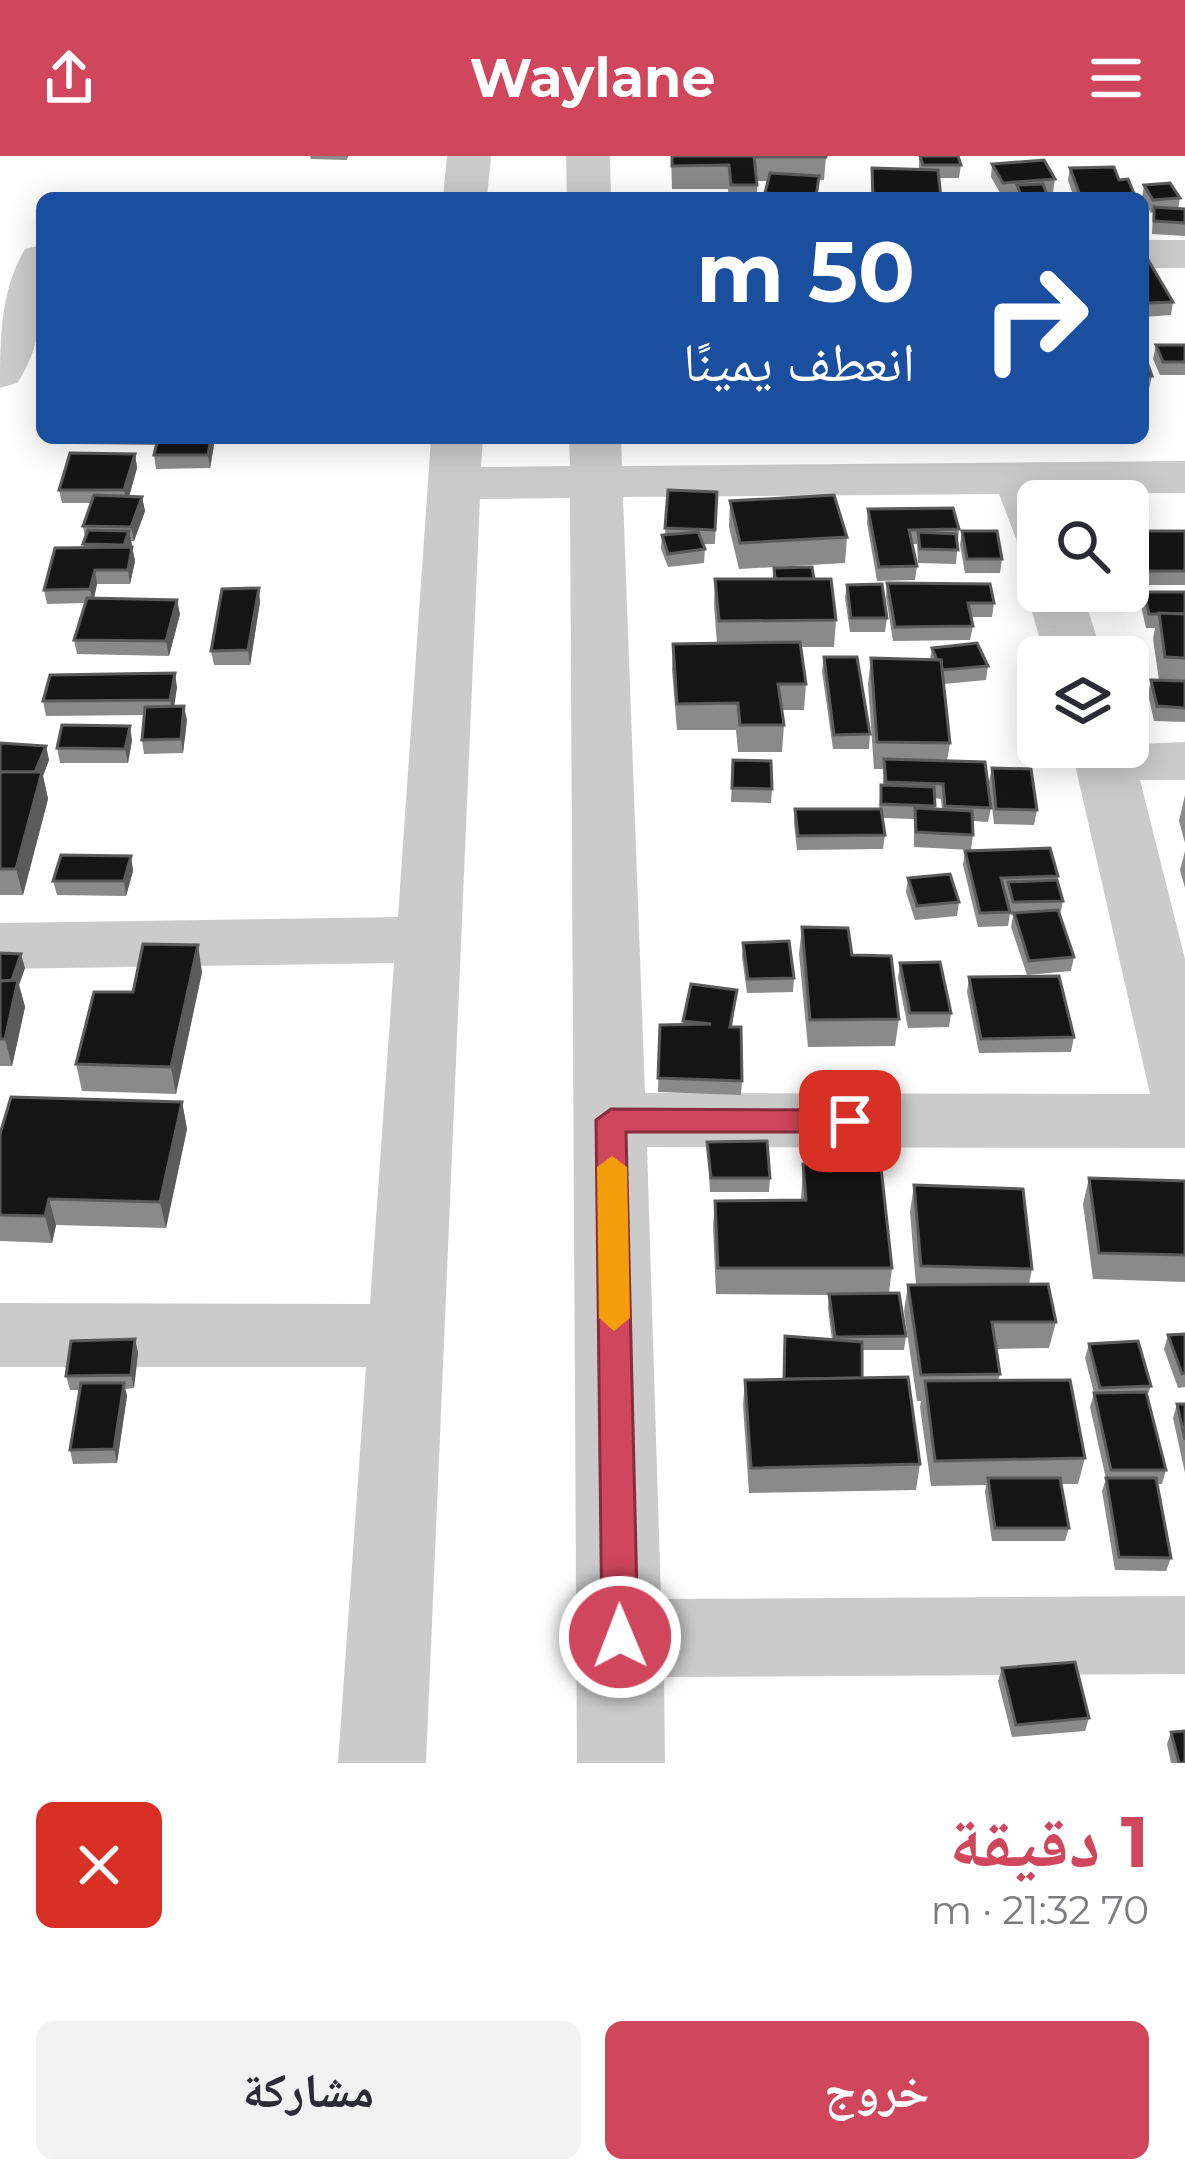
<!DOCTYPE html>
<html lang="ar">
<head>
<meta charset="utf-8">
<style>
  :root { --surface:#fff; --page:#f2f2f3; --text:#2b2b33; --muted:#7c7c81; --accent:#d0465c }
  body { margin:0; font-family:Montserrat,"Noto Naskh Arabic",sans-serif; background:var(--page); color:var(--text); direction:rtl; height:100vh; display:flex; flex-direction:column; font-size:45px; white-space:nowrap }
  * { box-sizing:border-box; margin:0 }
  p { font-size:39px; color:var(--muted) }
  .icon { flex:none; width:66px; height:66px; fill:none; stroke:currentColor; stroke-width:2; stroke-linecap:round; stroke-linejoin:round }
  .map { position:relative; height:1607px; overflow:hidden; direction:ltr }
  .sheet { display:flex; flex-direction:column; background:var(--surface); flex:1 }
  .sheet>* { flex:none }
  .hud { position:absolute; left:36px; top:36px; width:1113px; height:252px; border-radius:18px; box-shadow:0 6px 30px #0003; direction:rtl; background:#1a4fa0; color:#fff; overflow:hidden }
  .tools { position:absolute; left:1017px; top:324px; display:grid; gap:24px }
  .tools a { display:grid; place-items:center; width:132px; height:132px; border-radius:18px; background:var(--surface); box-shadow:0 6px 30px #0003; font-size:60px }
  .pin { position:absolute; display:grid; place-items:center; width:102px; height:102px; color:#fff; margin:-51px; border-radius:24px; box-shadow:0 6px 18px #0006 }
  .me { position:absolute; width:132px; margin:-66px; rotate:359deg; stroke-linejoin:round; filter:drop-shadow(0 0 9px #0008) }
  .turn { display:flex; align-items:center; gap:42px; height:252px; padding:0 36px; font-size:54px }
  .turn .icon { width:156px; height:156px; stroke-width:2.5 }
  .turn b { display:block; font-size:84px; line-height:102px }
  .round { display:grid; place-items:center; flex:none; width:126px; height:126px; border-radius:18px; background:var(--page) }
  .overview { display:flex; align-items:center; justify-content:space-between; height:204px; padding:0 36px }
  h1 { font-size:72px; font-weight:700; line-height:90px; color:var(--accent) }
  .cta { display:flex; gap:24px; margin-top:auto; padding:24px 36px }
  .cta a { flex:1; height:138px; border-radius:18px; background:var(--accent); color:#fff; font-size:48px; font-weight:700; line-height:138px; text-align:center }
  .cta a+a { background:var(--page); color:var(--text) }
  header { display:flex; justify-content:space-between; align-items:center; height:156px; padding:0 36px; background:var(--accent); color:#fff; font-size:54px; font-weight:700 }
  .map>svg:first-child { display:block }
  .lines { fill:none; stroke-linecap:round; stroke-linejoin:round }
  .minor { fill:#cbcbcb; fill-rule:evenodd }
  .wall { fill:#8a8a8a; fill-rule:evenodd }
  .shaded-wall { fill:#5b5b5b }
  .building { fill:#151515; stroke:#5b5b5b; stroke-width:3 }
  .route { fill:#d0465c; stroke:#872e3c; stroke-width:3 }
  .slow { fill:#f59e0b }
</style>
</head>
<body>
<header><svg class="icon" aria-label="menu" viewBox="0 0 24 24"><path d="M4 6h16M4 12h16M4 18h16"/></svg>Waylane<svg class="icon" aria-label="share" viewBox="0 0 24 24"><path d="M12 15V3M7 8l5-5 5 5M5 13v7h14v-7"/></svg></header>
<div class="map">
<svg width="1185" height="1607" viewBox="0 0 1185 1607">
  <rect width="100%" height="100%" fill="#fff"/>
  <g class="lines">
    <g class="minor">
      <path d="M447,0H491L487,42H443Z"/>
      <path d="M566,0H610L611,42H567Z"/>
      <rect x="1143" y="84" width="42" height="28"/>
      <path d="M41,89C46,134 44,188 17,227L0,232C0,183 0,135 25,93Z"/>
      <path d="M431,282H483L481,311L570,310L569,282H621L622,310L1185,305V337L1052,338L1054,345H1038V396L1019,391L999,338L623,341L645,937L1150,938L1071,591L1185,586V624H1140L1185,803V992L647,991L661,1443L1185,1440V1518L664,1521L665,1607H577L570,342L480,343L426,1607H338L366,1211H0V1147L370,1148L394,807L0,813V767L398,761Z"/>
      <path d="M1038,422V435H1082L1103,501H1045L1026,435Z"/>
    </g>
  </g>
  <g class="wall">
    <path d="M310,0H348L347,4L311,3Z"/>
    <path d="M671,0H826L824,24H819L817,42H765L768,25H757V42H729L728,33H672Z"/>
    <path d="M919,0H958L961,9L959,22H939L941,42H871L872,12L919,14Z"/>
    <path d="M992,8L1055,23L1053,36H1046L1048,42H1016V39L1002,40L991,21Z"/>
    <path d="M1070,12L1119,24L1136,42H1074L1068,24Z"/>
    <path d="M1144,29L1180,42L1178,53H1185V80L1152,78L1153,56L1151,57L1142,42Z"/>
    <path d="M1143,97L1173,146L1171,159L1144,161Z"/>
    <path d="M1156,189H1185V219H1160L1153,203Z"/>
    <path d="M1143,195L1152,220L1149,233H1143Z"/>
    <path d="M73,282H158L156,289L74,288Z"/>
    <path d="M214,289L210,312L156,313L154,299Z"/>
    <path d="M135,298L137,312L129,341H142L145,355L134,385H131L135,405L130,428H97L94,442L180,458L169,500L77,498L74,484L85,447L47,448L44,434L83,392L85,382L83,370L91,347H62L59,334Z"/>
    <path d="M668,334L717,336L715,388H702L705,393L704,407L668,411L661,393L662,379H665Z"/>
    <path d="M730,345L847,381L845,407L739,413L729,371Z"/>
    <path d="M868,353L959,373L956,408L918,407L917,388H912L917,410L915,424L877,425L867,367Z"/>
    <path d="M962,375L1002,403L1000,417H965L960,389Z"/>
    <path d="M1128,375H1185V429H1133L1128,413Z"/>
    <path d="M774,412L814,423L836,464L834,491H800L806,528L804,554H782L784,569L782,596H738L736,574H677L672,514L673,488L717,487L714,449L715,423H773Z"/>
    <path d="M887,427L994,447L992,461H971L973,470L970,484L893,485L886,441Z"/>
    <path d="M847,429L887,462L885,476H850L845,442Z"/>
    <path d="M1144,436H1185V566L1154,565L1148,538L1151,524H1159L1153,483L1155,472H1146L1141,450Z"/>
    <path d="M260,446L250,509H214L211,495Z"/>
    <path d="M932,492L988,510L986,524L944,528L950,587L947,605L991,652L988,666L973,665V679L971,694L914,691V663L883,662L885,679L883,693L797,694L794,667L795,653H879L881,629H883V613H874L868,528L871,502L930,504ZM934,642L941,643L942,654L935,653Z"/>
    <path d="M824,501L870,578L869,593H833L822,515Z"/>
    <path d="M177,531L174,550L187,564L183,597L144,598L142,584L145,559L46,560L43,545Z"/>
    <path d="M132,584L128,607H60L57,592Z"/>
    <path d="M0,587L46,590L49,604L43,620L48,643L23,739H0Z"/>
    <path d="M733,604L772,633L771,647L731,646Z"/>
    <path d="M992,612L1037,654L1034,669L994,668L989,626Z"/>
    <path d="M1185,639V687L1179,665Z"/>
    <path d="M965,695L1058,720L1057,725L1063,745L1060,759L1074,801L1071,815L1027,819L1011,771L1013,760L1010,758L1008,770L978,771L963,709Z"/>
    <path d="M1185,695V732L1180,714Z"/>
    <path d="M131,700L133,715L126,740L57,739L53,725Z"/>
    <path d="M908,722L959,746L957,760L915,764L906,736Z"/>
    <path d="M802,771L852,799L899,863L895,890L808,891L799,798Z"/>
    <path d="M743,787L794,822L793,836L747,837L742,801Z"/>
    <path d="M0,797L25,812L19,829L25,851L12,910H0Z"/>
    <path d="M900,807L951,857L949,871L908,872L898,822Z"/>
    <path d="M202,816L176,938L82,935L76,908Z"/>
    <path d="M969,821L1074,881L1071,896L979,897L967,836Z"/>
    <path d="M691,828L737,834L732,871L742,925L741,939L658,936L660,869H683Z"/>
    <path d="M182,946L187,973L166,1072L56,1069L52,1087L0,1085V978Z"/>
    <path d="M836,975L892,1112L889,1137L906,1180L904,1194H862V1222L920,1308L916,1334L749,1337L743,1249L745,1224L783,1223L785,1180L832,1184L828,1152L829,1139L716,1138L713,1071L715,1045L801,1044L803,1008H834Z"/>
    <path d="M707,986L770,1022L769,1036H710Z"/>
    <path d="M1089,1022L1185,1025V1126L1093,1123L1083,1048Z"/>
    <path d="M914,1029L1032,1113L1029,1128L1056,1166L1049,1192L996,1193L1000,1218L998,1224L1085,1302L1078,1328H1061L1069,1372L1065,1385H992L985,1336L986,1329L931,1330L920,1251L921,1245H917L904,1155L908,1129H916L910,1056Z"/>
    <path d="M1185,1178V1231L1178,1232L1164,1193L1168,1179Z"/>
    <path d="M135,1183L138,1197L134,1232L125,1233L127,1240L117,1307L73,1308L70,1294L80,1234H70L66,1220Z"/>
    <path d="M1089,1188L1151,1230L1147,1240L1166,1314L1162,1328H1157L1171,1402L1166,1415L1115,1414L1102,1335L1106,1323L1090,1251L1094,1237L1085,1202Z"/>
    <path d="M1177,1248H1185V1317L1173,1262Z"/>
    <path d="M1002,1512L1089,1562L1085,1575L1012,1581L998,1525Z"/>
    <path d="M1171,1576L1185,1607H1171L1167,1588Z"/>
  </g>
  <g class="shaded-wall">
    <path d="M211,282H213L214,289L210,312L208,299Z"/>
    <path d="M135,298L137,312L127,347L124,334Z"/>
    <path d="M142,341L145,355L134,385L131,371Z"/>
    <path d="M129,375L132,389L127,403L124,389Z"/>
    <path d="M132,391L135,405L130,428L128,414Z"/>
    <path d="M95,414L97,428L93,447L90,433Z"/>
    <path d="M259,432L260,446L250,509L248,494Z"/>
    <path d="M177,444L180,458L169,500L166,485Z"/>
    <path d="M175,517L177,531L173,558L170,544Z"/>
    <path d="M184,550L187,564L183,597L181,583Z"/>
    <path d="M130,570L132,584L128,607L125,593Z"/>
    <path d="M46,590L49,604L43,620L48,643L23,739L16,713L33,620Z"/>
    <path d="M131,700L133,715L126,740L124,725Z"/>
    <path d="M198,789L202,816L176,938L171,911Z"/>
    <path d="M21,798L25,812L19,829L25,851L12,910L5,883L11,826Z"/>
    <path d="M182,946L187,973L166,1072L160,1046Z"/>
    <path d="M49,1043L56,1069L52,1087L45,1060Z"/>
    <path d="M135,1183L138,1197L134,1232L131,1219Z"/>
    <path d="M124,1227L127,1240L117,1307L114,1293Z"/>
  </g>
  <g class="building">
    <path d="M672,0H826V1H754L757,29H731L729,9L672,10Z"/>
    <path d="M920,0H958L961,9H923Z"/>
    <path d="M1044,4L1055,23L1003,27L992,8Z"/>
    <path d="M1114,11L1119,24L1128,23L1136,42H1081L1070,12Z"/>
    <path d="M872,12L938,14L941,42L873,41Z"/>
    <path d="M770,17L819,20L816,41L765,37Z"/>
    <path d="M1170,27L1180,42L1153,44L1144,29Z"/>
    <path d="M1043,28L1048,42H1022L1017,29Z"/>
    <path d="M1154,51L1185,53V67L1154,65Z"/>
    <path d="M1143,97H1144L1173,146L1146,147L1143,142Z"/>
    <path d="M1156,189H1185V206H1163Z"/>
    <path d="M1143,195L1152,220H1143Z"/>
    <path d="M158,282H211L208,299H154Z"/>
    <path d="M70,297L135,298L124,334H59Z"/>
    <path d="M1088,333L1127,334L1131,357H1128V345H1090Z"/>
    <path d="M668,334L717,336L715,374L665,372Z"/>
    <path d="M94,339L142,341L131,371L83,370Z"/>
    <path d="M834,339L847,381L740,387L730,345Z"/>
    <path d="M953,352L959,373L909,374L917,410L879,411L868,353Z"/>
    <path d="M88,374L129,375L124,389L83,388Z"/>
    <path d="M962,375H997L1002,403H967Z"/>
    <path d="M1128,375H1185V415H1136L1128,390Z"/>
    <path d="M698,376L705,393L668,398L662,379Z"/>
    <path d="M918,376L956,378L958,394L920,393Z"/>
    <path d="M132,391L128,414H95L90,433L44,434L55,392Z"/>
    <path d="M812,411L814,423H775L774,412Z"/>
    <path d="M715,423H831L836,464L719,465Z"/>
    <path d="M887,427L990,428L994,447H968L973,470L895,471Z"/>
    <path d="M882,428L887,462H851L847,429Z"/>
    <path d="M259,432L248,494L211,495L222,433Z"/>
    <path d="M1144,436H1185V458H1149Z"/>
    <path d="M87,442L177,444L166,485L74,484Z"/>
    <path d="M1159,457L1185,458V502L1165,501Z"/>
    <path d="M800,486L806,528H778L784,569H740L738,547L677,548L673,488Z"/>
    <path d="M977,487L988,510L942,514L941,504H937L932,492Z"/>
    <path d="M824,501H857L870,578L834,579Z"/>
    <path d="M871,502L941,504L950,587L877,586Z"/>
    <path d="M175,517L170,544L43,545L50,519Z"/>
    <path d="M1151,524L1185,525V552L1157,550Z"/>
    <path d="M184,550L181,583L142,584L145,551Z"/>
    <path d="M62,569L130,570L125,593L57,592Z"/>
    <path d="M0,587L46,590L35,616H0Z"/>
    <path d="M884,603L985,606L991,652L945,650L943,628L886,626Z"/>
    <path d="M733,604L771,605L772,633L732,632Z"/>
    <path d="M992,612L1031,613L1037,654L996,653Z"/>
    <path d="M0,616H42L16,713H0Z"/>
    <path d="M881,629L934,631L935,650L881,648Z"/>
    <path d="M915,652L972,655L973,679L916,676Z"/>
    <path d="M795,653H881L885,679L798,680Z"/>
    <path d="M1050,692L1058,720L1001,722L1010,756L980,757L965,695Z"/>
    <path d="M61,699L131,700L124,725H53Z"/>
    <path d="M950,718L959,746L917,750L908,722Z"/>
    <path d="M1057,724L1063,745L1013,746L1008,726Z"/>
    <path d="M1058,754L1074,801L1029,805L1014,757Z"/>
    <path d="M802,771L848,772L852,799L891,800L899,863L810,864Z"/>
    <path d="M789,785L794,822L748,823L743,787Z"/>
    <path d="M143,788L198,789L171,911L76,908L94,836H133Z"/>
    <path d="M0,797L21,798L12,824L0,825Z"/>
    <path d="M940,806L951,857H910L900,807Z"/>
    <path d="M1059,820L1074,881L981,883L969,821Z"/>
    <path d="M18,824L5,883H0V825Z"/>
    <path d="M691,828L737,834L730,871H741L742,925L658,922L660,869L711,868L683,865Z"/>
    <path d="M11,941L182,946L160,1046L49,1043L45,1060L0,1059V978Z"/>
    <path d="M836,975H877L892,1112H718L715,1045L806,1044L803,1008H840Z"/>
    <path d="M767,985L770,1022H711L707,986Z"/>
    <path d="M1089,1022L1185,1025V1099L1099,1097Z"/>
    <path d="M914,1029L1023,1033L1032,1113L921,1110Z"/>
    <path d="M1048,1128L1056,1166H992L1000,1218L921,1219L908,1129Z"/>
    <path d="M899,1137L906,1180L835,1181L829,1138Z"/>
    <path d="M1185,1178V1217L1182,1218L1168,1179Z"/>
    <path d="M785,1180L862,1186V1222L784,1223Z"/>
    <path d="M135,1183L131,1219L66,1220L71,1185Z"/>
    <path d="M1138,1185L1151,1230L1100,1232L1089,1188Z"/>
    <path d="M908,1221L920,1308L751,1312L745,1224Z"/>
    <path d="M1070,1224L1085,1302L935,1305L925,1225Z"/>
    <path d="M81,1227H124L114,1293L70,1294Z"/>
    <path d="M1146,1236L1166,1314H1111L1094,1237Z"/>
    <path d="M1177,1248H1185V1284Z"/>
    <path d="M988,1322H1060L1069,1372H995Z"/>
    <path d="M1106,1322H1156L1171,1402L1119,1401Z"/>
    <path d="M1075,1506L1089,1562L1016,1569L1002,1512Z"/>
    <path d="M1185,1575V1607H1179L1171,1576Z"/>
  </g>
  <path class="route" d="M611,953L850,954L865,965L850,976H626L638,1481L633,1493L620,1498L608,1493L602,1481L596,964Z"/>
  <path class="slow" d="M612,1000L627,1011L630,1162L614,1175L599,1162L597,1011Z"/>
</svg>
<div class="tools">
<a><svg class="icon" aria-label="search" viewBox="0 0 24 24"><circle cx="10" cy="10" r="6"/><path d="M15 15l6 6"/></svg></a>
<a><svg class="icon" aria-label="layers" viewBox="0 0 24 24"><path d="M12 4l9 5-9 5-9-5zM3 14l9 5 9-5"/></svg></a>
</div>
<div class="pin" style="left:850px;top:965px;background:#d93025"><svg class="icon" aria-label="arrive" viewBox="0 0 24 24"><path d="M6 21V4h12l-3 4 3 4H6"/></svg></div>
<svg class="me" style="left:620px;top:1481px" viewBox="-20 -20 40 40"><circle r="17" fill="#d0465c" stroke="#fff" stroke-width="3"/><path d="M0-11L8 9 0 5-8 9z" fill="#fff"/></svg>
<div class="hud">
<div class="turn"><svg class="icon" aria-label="right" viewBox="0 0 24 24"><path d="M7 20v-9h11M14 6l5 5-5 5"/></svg><div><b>50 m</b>انعطف يمينًا</div></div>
</div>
</div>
<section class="sheet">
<div class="overview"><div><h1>1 دقيقة</h1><p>70 m · 21:32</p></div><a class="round" style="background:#d93025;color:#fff"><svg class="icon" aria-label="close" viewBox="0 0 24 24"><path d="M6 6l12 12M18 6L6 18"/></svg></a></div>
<div class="cta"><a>خروج</a><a>مشاركة</a></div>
</section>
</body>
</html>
